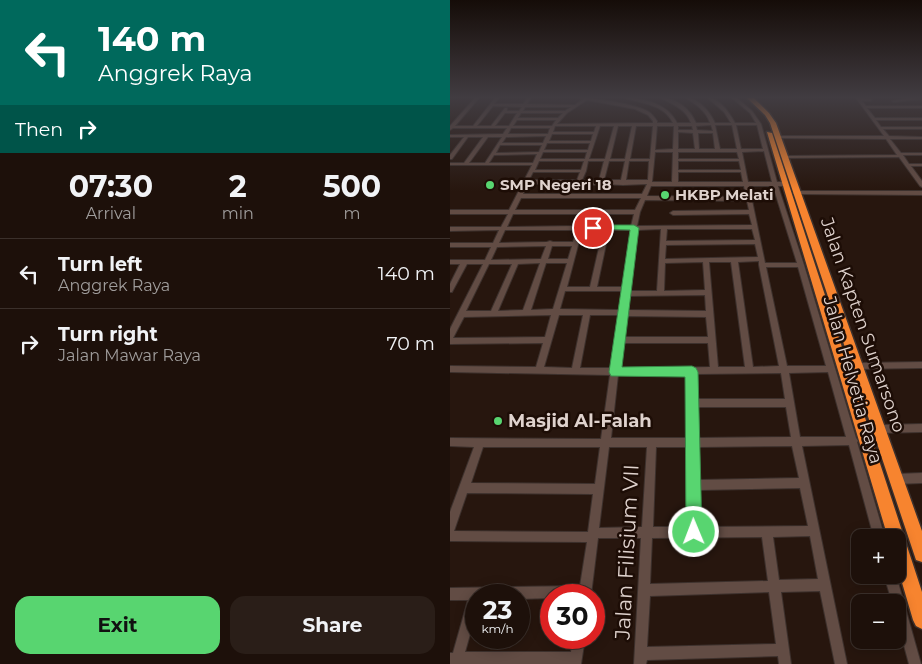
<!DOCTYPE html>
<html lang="en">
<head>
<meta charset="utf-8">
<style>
  :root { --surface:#1d100a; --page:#2a1e18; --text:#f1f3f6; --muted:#a09d9c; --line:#3b302b; --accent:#58d570 }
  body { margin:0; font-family:Montserrat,sans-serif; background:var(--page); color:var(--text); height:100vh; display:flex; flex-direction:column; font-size:19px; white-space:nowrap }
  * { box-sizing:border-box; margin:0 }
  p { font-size:16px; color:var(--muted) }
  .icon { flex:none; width:28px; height:28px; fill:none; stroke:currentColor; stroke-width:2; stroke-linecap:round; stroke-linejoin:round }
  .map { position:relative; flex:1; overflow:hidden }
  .details { display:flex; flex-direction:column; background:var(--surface); width:450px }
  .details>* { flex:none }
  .hud { background:#00695c; color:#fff; overflow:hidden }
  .tools { position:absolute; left:401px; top:529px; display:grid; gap:10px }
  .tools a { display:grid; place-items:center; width:55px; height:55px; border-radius:10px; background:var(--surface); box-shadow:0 2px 12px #0003,0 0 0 1px var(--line); font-size:25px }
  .speed { position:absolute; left:15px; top:584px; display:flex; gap:10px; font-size:25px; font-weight:700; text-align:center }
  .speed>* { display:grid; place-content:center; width:65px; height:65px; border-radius:50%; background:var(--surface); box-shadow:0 2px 12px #0003,0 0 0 1px var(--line); line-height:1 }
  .speed small { font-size:12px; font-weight:400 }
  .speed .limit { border:8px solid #d22; background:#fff; color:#111 }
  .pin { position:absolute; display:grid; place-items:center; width:42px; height:42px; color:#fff; margin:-21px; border:2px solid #fff; border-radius:50%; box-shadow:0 1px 5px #0007 }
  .me { position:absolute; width:55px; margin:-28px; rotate:359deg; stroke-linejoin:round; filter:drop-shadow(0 0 4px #0008) }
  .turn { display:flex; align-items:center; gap:18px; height:105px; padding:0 15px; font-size:22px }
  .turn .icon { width:65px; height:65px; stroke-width:2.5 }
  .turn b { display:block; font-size:35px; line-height:42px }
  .then { display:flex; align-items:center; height:48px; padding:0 15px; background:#0003; gap:10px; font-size:19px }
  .eta { display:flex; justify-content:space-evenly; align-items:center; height:85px; text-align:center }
  .eta b { font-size:30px; font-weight:700; line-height:35px }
  .primary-button { display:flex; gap:10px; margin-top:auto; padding:10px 15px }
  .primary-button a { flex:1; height:58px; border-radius:15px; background:var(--accent); color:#111; font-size:20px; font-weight:700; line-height:58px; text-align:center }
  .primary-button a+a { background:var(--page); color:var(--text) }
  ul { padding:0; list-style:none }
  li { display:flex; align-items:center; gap:15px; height:70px; padding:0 15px; border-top:1px solid var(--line) }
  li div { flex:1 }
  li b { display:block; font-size:19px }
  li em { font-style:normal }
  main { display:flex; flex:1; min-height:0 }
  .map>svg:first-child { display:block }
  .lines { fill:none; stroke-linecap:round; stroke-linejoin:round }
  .minor-casing { stroke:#3d312d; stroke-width:2 }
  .highway-casing { stroke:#3d312d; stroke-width:3 }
  .minor { fill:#624c44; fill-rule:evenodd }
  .highway { fill:#f7842f; fill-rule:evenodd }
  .route { fill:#58d570; stroke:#398a49 }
  .poi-dot { fill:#58d570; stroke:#1d0d06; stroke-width:2 }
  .labels { text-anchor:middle; stroke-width:5; stroke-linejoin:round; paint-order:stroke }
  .far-poi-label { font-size:15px; font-weight:bold; fill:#dfd2cd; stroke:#1d0d06; text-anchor:start }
  .street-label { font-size:18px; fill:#dfd2cd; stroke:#1d0d06 }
  .poi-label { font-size:18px; font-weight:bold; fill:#dfd2cd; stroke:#1d0d06; text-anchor:start }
  .near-street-label { font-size:21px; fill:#dfd2cd; stroke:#1d0d06 }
</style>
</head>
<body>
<main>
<section class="details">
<div class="hud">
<div class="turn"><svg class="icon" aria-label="left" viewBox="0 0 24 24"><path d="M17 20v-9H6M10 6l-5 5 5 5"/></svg><div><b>140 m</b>Anggrek Raya</div></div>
<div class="then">Then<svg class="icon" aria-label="right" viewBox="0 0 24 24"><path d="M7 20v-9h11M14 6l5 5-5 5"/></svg></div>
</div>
<div class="eta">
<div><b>07:30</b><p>Arrival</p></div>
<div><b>2</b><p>min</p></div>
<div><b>500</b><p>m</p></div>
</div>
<ul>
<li><svg class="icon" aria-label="left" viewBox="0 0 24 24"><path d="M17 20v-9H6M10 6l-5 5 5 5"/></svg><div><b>Turn left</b><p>Anggrek Raya</p></div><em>140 m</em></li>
<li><svg class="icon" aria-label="right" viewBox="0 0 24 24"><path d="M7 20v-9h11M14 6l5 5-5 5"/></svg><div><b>Turn right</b><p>Jalan Mawar Raya</p></div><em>70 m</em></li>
</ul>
<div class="primary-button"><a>Exit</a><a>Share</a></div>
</section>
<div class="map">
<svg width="472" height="664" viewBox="0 0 472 664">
  <rect width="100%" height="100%" fill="#27160e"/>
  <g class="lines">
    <defs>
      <g id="minor">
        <path d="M25,98H29L5,126H23L45,98H49L44,104H73L77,98H81L77,104L125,105L133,99L129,98C145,98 186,104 199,112C202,114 205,118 207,121V123H223C214,104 193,104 175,98C195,98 218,104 227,123H241C236,109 224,105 211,98C227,98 240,109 246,123H260C256,111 247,105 236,98C249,98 260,112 265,123H281L274,112L258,98C270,98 280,114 285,123H306L300,113L282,98H287L302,111L311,124L327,182H334L337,184L334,186H328L354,265L406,438L408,441L407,442L435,538H424L399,445L352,446L397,664H385L370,591L331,592L341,664H329L328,656L197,660L196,664H184L191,538H148L141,595H101V598L69,599V595H26V613L15,652H121L123,638H135L131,664H0V653H3L18,600H0V588L130,586L137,542L0,541V512L24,447L0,446V438L151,439L160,375L0,372V366L86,367L93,343L0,344V329L33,264H17L2,292H0V284L10,264H0V260H35L41,247H0V243H43L49,230L0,231V227H51L58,214H0V210H59L82,165H0V163H14L33,137H18L2,159H0V155L14,137H0V135L53,134L57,128H3L0,130V126ZM137,100L185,109L198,115L203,121V123L107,124L117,113ZM43,106L72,107L69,111H57V108H55L41,126H27ZM75,107H121L115,111H73ZM55,113H67L59,126H45ZM71,113H113L108,118H68ZM67,120H106L102,126H63ZM261,125L263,131L247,130L246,126ZM265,125H282L287,149H270ZM286,125H307L313,149H291ZM105,126H146L144,132H103ZM150,126H164L155,159H139ZM168,126H182L175,159H160ZM186,126H203L200,159H180ZM207,126H224L223,149L205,150ZM228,126H242L243,130H228ZM61,128H100L98,134H58ZM228,132L243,133L245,149H228ZM248,133H263L265,149H249ZM102,134H143L141,141H99ZM96,136L93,143H52L56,137ZM38,137H52L35,163H19ZM97,143H140L138,150H94ZM50,145H92L89,152L46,153ZM314,151L322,182H298L292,152ZM93,152H137L135,159H90ZM205,152H223L222,182H202ZM228,152H287L289,159H228ZM87,154L83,163H39L44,155ZM89,161H134L131,170H85ZM138,161H154L149,180H132L136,171ZM159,161H175L171,180H154ZM179,161H199L198,180H176ZM228,161H289L291,170H228ZM83,172H130L127,180H79ZM228,172H291L293,182H228ZM78,184H127L129,185L131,184L151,185L153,184L173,185L197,184L192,194H73ZM201,186H294L296,197L197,196ZM299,186H323L347,263H315ZM71,198H191L185,210H137L135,209L133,210H65ZM195,200L297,201L299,210L223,211L220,213L223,215L299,214L302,225L187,226L190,212ZM63,214H131L128,226L57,227ZM137,214H184L181,226H133ZM211,229L207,291H179L187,230ZM217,229H302L305,240L216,241ZM55,230H127L123,242H103L100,241L97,242L49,243ZM132,230H153L140,287H117ZM159,230H181L173,287H147ZM305,244L308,257L215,259L216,245ZM96,246L91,259L41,260L47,247ZM102,246H122L118,259H98ZM309,261V265L329,366L303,367L288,262ZM253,262L255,290L214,291L215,263ZM259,262H281L295,367H268ZM90,263L73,310L48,311L68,264ZM96,263H117L103,309L81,310ZM39,264H62L41,311H16ZM316,267H348L376,366H337ZM115,291H172L169,310L110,309ZM255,295L256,311L177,310L178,296ZM101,315L95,337L3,338L14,317ZM109,315H133L122,368L94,367ZM140,315H169L161,368H130ZM176,316L256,317L258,337H173ZM172,343H258L260,367L169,369ZM378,372L396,437H350L339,373ZM331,373L335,399H247L246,374ZM238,374V438H161L168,375ZM247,407H336L341,437L247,438ZM342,446L349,478L248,480V447ZM33,447H150L145,484L21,483ZM159,447H197L192,527L149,528ZM206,447H238L239,527H203ZM350,488L358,526L249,527L248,490ZM17,493L143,494L138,532L4,531ZM360,536L368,579L329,580L323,537ZM312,537L318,581L200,584L202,538ZM319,592L326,644L197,647L200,596Z"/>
        <path d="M406,98L422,99L421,101H412L416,106H472V108H417L425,118H472V120H426L431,127H472V129H433L439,136L472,137V139H440L451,153H472V155H453L459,164H472V166H461L472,181V187L470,186L449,157L332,158V156H334L447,155L436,139L327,138L325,137L327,136H434Z"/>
        <path d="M459,98L472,99L444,102L442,101Z"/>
        <path d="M346,191H472V195L344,194L343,193Z"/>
        <path d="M472,362V368L406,369L403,368L402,366L403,364L406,363Z"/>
        <path d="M472,424V432L428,433L425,432L423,429L425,426L428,425Z"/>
        <path d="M472,473V483L446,484L443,482L441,479L443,476L446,474Z"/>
        <path d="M434,575H446L471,664H459L448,623V602H442Z"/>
      </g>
      <g id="highway">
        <path d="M297,98H304L319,113L326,123L472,531V562L466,560L464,554L320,123L315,115Z"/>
        <path d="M317,132L322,133L472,592V629L466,626L463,620L448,569V538H438Z"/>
      </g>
    </defs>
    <use href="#minor" class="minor-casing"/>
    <use href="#highway" class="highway-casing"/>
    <use href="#minor" class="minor"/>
    <use href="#highway" class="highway"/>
  </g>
  <linearGradient id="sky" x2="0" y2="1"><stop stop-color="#150c08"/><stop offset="0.51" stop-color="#413c41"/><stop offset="1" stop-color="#413c41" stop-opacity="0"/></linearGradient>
  <rect width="472" height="191" fill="url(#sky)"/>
  <path class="route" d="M143,225H184L189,228L172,367L242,366L246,368L248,372L252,532L250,538L244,540L238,538L236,532L235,377L161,376L159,372L180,230L140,229L139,228Z"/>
  <g class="poi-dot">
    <circle cx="40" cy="185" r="5"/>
    <circle cx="215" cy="195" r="5"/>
    <circle cx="48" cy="421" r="5"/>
  </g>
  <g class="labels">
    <g class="far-poi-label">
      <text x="50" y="190">SMP Negeri 18</text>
      <text x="225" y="200">HKBP Melati</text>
    </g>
    <g class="street-label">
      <text transform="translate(413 325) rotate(71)" y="6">Jalan Kapten Sumarsono</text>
      <text transform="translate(403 380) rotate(74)" y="6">Jalan Helvetia Raya</text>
    </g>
    <g class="poi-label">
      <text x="58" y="427">Masjid Al-Falah</text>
    </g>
    <g class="near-street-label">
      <text transform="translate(177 552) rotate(-87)" y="7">Jalan Filisium VII</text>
    </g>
  </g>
</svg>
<div class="tools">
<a>+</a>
<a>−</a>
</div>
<div class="speed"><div>23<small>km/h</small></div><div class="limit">30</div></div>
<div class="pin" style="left:143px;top:228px;background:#d93025"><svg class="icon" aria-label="arrive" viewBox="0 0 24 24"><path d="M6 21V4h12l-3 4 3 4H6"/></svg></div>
<svg class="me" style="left:244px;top:532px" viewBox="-20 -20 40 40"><circle r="17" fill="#58d570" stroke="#fff" stroke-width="3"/><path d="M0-11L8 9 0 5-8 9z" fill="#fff"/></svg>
</div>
</main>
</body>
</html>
